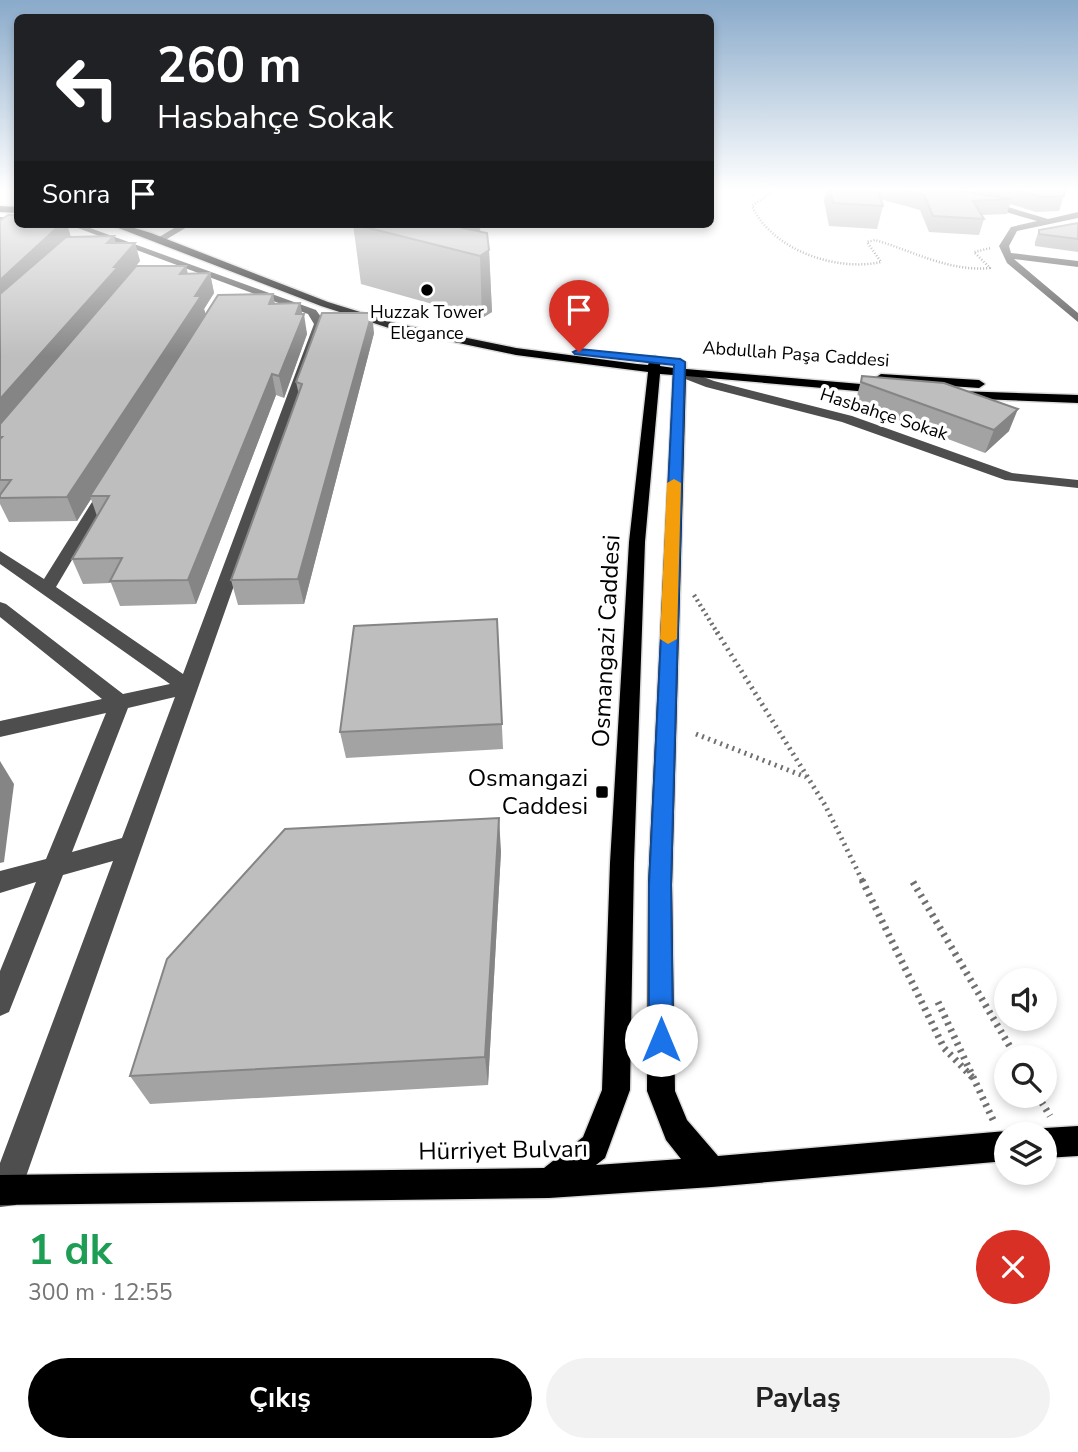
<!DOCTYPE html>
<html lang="tr">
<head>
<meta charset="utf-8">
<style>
  :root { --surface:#fff; --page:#f2f2f2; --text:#222; --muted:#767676; --accent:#000 }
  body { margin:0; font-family:"Nunito Sans",sans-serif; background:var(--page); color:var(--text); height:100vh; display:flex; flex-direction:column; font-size:26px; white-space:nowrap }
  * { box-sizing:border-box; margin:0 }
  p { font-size:23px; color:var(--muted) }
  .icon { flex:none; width:38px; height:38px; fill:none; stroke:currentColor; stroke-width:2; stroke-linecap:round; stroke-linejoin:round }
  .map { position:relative; height:1207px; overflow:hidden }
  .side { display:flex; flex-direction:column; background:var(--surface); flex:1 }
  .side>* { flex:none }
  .top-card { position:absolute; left:14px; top:14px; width:700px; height:214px; border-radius:10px; box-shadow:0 4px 10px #0003; background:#202124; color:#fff; overflow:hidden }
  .buttons { position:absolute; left:994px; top:968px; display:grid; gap:14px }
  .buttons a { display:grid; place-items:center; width:63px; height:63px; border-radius:50%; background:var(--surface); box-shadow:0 4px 10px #0003; font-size:35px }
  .pin { position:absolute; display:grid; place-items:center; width:60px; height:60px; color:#fff; margin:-72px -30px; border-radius:50% 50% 50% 0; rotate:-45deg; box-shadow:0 0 7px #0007 }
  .pin .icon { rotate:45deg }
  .me { position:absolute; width:77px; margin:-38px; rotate:0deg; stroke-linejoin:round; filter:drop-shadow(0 0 5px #0008) }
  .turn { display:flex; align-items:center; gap:24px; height:147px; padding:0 28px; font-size:32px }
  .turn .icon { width:91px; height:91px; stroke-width:2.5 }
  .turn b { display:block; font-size:49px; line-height:60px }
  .then { display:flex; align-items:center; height:66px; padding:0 28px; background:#0003; gap:14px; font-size:26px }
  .round { display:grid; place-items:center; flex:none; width:74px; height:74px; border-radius:37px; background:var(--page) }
  .overview { display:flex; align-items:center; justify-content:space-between; height:119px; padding:0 28px }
  h1 { font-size:42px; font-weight:700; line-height:52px; color:#1e9e55 }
  .cta { display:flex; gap:14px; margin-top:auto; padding:14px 28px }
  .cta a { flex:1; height:80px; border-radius:42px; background:var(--accent); color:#fff; font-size:28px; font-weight:700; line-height:80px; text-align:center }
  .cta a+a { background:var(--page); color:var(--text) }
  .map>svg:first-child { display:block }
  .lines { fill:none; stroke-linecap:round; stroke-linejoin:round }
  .major-casing { stroke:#dbdbdb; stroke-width:3 }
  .path-far3 { stroke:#707070; stroke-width:2.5; stroke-dasharray:1 2; stroke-linecap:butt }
  .path-far2 { stroke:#707070; stroke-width:4.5; stroke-dasharray:2 3.5; stroke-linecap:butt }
  .path-far1 { stroke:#707070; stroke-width:5; stroke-dasharray:2 4.5; stroke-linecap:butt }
  .path { stroke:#707070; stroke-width:7; stroke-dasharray:2.5 5; stroke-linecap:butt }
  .minor { fill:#4e4e4e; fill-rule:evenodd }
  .major { fill:#000; fill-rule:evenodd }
  .wall { fill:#a3a3a3 }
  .shaded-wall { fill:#858585 }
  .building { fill:#bebebe; stroke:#858585; stroke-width:2 }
  .route { fill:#1a73e8; stroke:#114b97; stroke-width:2 }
  .slow { fill:#f59e0b }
  .poi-dot { fill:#000; stroke:#fff; stroke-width:2.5 }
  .labels { text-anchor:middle; stroke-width:7; stroke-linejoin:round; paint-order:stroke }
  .far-poi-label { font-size:18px; fill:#000; stroke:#fff }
  .far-street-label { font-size:18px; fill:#000; stroke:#fff }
  .near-street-label { font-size:24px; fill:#000; stroke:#fff }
  .near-poi-label { font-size:24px; fill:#000; stroke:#fff; text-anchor:end }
</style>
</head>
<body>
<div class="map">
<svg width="1078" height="1207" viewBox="0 0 1078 1207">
  <rect width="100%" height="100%" fill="#fff"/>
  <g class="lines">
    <defs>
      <g id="major">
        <path d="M0,206L18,207V213L0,212Z"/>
        <path d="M108,224H121L151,233L328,302L399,324L516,348L637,364L648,365L651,357L655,356L661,360L660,366L674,368L676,360L680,359L686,363V369L884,386L886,389L880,393L686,376L672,885L675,1091L687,1120L718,1156L1006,1131L1013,1134H1006V1161L712,1187L549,1198L0,1205V1175L544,1168L583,1137L602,1090L610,863L629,542L648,372L516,355L392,329L321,306ZM660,374L673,375L648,885L647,1091L666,1140L681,1159L596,1165L605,1158L630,1090L634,863L645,542Z"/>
        <path d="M881,374L979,380L985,384L979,388L877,381L875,378Z"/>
        <path d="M957,391L1078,395V403L952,398L951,395Z"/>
        <path d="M1078,1126V1156L1045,1158V1134L1034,1132L1045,1128Z"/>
      </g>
    </defs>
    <use href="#major" class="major-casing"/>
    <path class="path-far3" d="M778,188L752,206C772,250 836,272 881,262L867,242L875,240C913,251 949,272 990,268L974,252L991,248"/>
    <path class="path-far2" d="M694,595L718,634"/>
    <g class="path-far1">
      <path d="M717,632L825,805L863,882"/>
      <path d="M696,734L806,777"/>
    </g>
    <g class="path">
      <path d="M862,880L944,1048L973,1078"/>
      <path d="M913,882L1016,1057"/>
      <path d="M938,1002L994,1122"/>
      <path d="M1038,1096L1050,1116"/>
    </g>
    <g class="minor">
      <path d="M988,201L1048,219L1078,212V218L1017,231L1009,246L1011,253L1078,261V267L1014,259L1078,313V322L1007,263L999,246L1011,227L1037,221L985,206Z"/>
      <rect x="0" y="217" width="18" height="6"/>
      <path d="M67,224H79L316,310L326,324L16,1205L0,1207V1163L113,861L63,875L9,1012L0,1016V971L36,882L0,893V871L46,859L106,713L0,737V721L102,699L0,617V602L6,604L123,694L170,684L0,564V551L44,579L102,486H112L114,489L56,587L183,674L314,324L308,314ZM175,697L122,838L72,852L128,708Z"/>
      <path d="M181,224H192L162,242L154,240Z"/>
      <path d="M679,368L714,381L852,416L1012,473L1078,480V488L1005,480L842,422L706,387L675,375V369Z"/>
    </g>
    <use href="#major" class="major"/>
  </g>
  <g class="wall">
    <path d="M827,188H1059L1064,196L1059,211L1036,212L1010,204L1007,214L981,215L984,219L979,235L929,232L920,210L880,199L883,206L877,229L829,226L824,201Z"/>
    <path d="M0,221L18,224H67L71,237L116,243H135L140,261L123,281L188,274L210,273L214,293L204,309L206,315L275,304L302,314L307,334L284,398L276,395L196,604L120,606L111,583L83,584L72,559L97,516L91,499L77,521L9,522L0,504Z"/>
    <path d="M1078,223V252L1035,246V242L1039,230Z"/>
    <path d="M353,224L480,232L489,250L492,312L482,318L361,284Z"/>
    <path d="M374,333L304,604L238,605L231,580L299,395L296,382Z"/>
    <path d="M862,376L1009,431L985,453L855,404Z"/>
    <path d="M497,619L503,749L346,758L340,732Z"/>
    <path d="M501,851L488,1085L150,1104L130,1076Z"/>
  </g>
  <g class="shaded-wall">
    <path d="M61,224H67L71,238L0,306V280Z"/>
    <path d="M466,224H480L481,255L489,250L492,312L482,318L480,256L462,228Z"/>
    <path d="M114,236L119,254L107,243Z"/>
    <path d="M135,243L140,261L0,433V399Z"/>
    <path d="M186,266L191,285L180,274Z"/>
    <path d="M210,273L214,293L204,309L206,315L90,496L91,499L77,521L67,497Z"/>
    <path d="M273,294L277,314L269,304Z"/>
    <path d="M300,303L303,317L304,314L307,334L284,398L279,376L296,314Z"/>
    <path d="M372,313L374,333L304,604L298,579Z"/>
    <path d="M272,374L276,395L196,604L188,580Z"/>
    <path d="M1018,409L1009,431L985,453L994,430Z"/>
    <path d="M0,761L14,784L4,862L0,863Z"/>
    <path d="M499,818L501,851L488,1085L485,1057Z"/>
  </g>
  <g class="building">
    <path d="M830,188H877L883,206L833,203Z"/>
    <path d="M898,188H941L1012,199L973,201L984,219L933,216L924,195Z"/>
    <path d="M1012,188H1059L1065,189L1064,196L1041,197Z"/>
    <path d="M8,215H18V224H61L0,280V221Z"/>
    <path d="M1078,223V239L1039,234V230Z"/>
    <path d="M353,224H466L462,228L487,233L489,250L480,256Z"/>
    <path d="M114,236L107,243H135L114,267H118L0,399V294L66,237Z"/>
    <path d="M136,266H186L180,274L210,273L195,296H201L67,497L0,498V495L11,480H0V439L2,437H0V424Z"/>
    <path d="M273,294L269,304L300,303L296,314H304L279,376L272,374L188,580L110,581L122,558L72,559L109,496H90L218,295Z"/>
    <path d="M322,313H372L298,579L231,580L302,384L296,382Z"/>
    <path d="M862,376L944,383L1018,409L994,430L861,382Z"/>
    <path d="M497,619L502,724L340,732L354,626Z"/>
    <path d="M499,818L485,1057L130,1076L167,959L285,829Z"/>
  </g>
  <linearGradient id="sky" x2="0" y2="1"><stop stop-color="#89aaca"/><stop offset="0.53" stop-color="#fff"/><stop offset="1" stop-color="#fff" stop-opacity="0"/></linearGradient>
  <rect width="1078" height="357" fill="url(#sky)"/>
  <path class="route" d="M579,349L680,359L685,362L671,885L673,1040L670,1049L661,1052L652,1049L649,1040V885L674,365L575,354L573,352Z"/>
  <path class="slow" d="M674,479L681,483L677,639L668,644L660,639L667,483Z"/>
  <g class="poi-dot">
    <circle cx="427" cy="290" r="7"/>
    <rect x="595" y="785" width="14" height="14" rx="3.5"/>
  </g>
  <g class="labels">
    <g class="far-poi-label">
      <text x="427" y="318">Huzzak Tower<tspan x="427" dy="21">Elegance</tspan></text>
    </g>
    <g class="far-street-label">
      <text transform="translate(796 354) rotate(4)" y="6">Abdullah Paşa Caddesi</text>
      <text transform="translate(884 414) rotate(18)" y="6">Hasbahçe Sokak</text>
    </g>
    <g class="near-street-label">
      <text transform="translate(606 641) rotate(-87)" y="8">Osmangazi Caddesi</text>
      <text transform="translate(503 1150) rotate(-1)" y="8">Hürriyet Bulvarı</text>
    </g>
    <g class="near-poi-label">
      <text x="588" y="786">Osmangazi̇<tspan x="588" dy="28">Caddesi̇</tspan></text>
    </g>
  </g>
</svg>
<div class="buttons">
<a><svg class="icon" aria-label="sound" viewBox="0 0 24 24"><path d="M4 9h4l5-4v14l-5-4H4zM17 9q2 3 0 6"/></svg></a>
<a><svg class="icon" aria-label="search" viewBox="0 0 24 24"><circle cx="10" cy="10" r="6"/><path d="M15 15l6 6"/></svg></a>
<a><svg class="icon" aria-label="layers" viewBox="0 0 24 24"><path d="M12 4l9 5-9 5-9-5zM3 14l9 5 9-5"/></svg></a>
</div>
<div class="pin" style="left:579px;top:352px;background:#d93025"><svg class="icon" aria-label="arrive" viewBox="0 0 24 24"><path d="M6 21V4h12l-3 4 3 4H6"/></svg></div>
<svg class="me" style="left:661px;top:1040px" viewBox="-20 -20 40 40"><circle r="19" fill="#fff"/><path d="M0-13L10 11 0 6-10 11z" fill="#1a73e8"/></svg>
<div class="top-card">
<div class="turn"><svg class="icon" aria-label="left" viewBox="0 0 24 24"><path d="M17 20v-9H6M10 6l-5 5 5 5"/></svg><div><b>260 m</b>Hasbahçe Sokak</div></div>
<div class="then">Sonra<svg class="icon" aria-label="arrive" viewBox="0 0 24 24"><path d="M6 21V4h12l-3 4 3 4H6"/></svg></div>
</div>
</div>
<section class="side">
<div class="overview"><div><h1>1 dk</h1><p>300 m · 12:55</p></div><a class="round" style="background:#d93025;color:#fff"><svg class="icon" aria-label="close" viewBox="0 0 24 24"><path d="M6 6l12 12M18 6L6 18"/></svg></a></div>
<div class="cta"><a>Çıkış</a><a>Paylaş</a></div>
</section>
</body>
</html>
